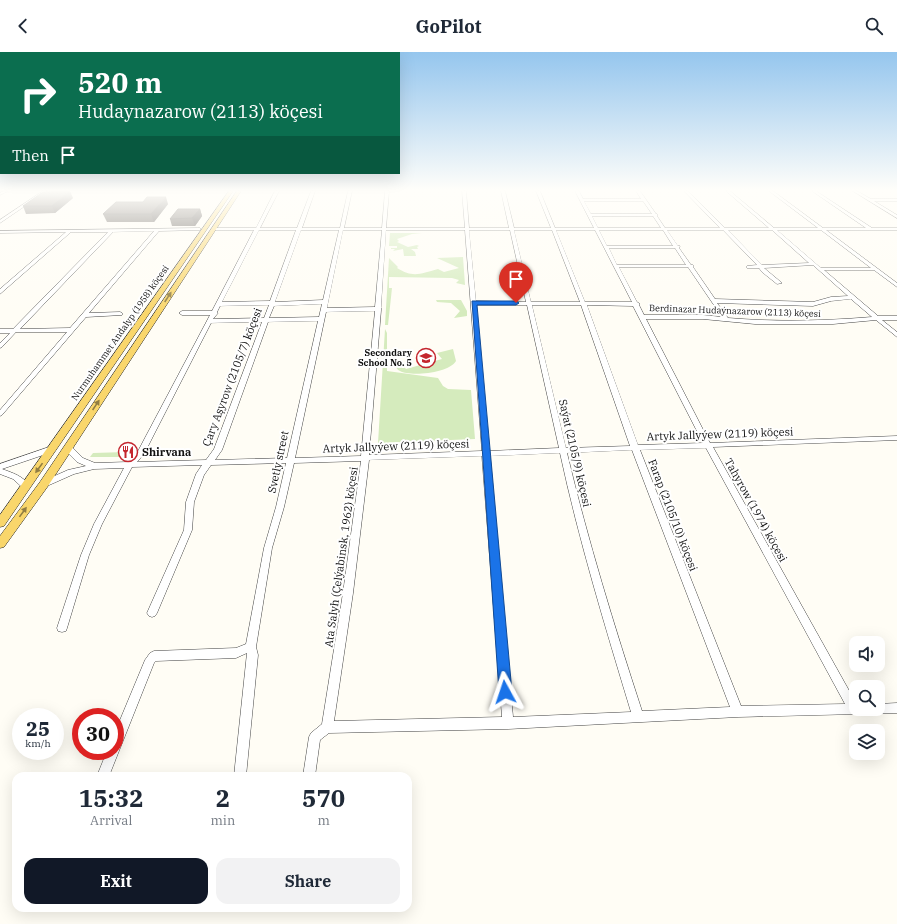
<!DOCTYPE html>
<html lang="en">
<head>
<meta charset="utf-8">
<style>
  :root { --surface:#fff; --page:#f2f2f3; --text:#1f2937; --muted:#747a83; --accent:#111827 }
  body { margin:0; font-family:"IBM Plex Serif",serif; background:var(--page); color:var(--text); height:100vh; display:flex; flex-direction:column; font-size:15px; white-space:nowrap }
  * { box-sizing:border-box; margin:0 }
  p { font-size:13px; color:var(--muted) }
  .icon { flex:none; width:22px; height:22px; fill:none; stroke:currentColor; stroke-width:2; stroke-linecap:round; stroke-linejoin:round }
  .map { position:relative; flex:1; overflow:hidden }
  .side { position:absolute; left:12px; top:720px; width:400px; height:140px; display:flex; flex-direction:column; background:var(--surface); border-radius:12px; box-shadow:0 4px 16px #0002 }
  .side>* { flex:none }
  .banner { position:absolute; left:0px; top:0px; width:400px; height:122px; box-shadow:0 4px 16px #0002; background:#0b6e4f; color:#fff; overflow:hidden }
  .controls { position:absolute; left:849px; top:584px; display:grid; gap:8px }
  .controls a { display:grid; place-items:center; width:36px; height:36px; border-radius:8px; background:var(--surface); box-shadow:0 4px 16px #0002; font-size:20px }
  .speed { position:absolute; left:12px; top:656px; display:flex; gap:8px; font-size:20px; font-weight:700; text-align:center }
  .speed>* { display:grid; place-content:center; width:52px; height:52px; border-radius:50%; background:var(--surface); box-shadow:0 4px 16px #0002; line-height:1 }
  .speed small { font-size:10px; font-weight:400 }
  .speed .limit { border:6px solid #d22; background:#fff; color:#111 }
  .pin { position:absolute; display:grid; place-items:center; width:34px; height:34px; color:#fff; margin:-41px -17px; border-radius:50% 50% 50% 0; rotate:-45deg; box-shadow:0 0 4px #0007 }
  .pin .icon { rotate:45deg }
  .me { position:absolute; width:44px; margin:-22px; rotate:355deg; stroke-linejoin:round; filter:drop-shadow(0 0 3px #0008) }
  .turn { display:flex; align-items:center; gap:14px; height:84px; padding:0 12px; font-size:18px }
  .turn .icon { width:52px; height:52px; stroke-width:2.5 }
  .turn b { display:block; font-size:28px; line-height:34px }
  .then { display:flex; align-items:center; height:38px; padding:0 12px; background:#0003; gap:8px; font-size:15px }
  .eta { display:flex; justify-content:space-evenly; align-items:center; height:68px; text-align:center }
  .eta b { font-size:24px; font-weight:800; line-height:28px }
  .button { display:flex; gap:8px; margin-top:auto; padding:8px 12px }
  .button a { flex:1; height:46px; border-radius:12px; background:var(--accent); color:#fff; font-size:16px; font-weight:800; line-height:46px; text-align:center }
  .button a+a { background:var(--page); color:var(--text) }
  header { display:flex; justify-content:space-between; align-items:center; height:52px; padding:0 12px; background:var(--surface); font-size:18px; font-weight:800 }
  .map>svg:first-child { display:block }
  .green { fill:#d5ebbd }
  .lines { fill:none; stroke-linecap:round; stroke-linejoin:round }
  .minor-casing { stroke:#444; stroke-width:1 }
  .major-casing { stroke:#222; stroke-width:1 }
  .minor { fill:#fff; fill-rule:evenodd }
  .major { fill:#f9d66b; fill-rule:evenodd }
  .wall { fill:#4d4742 }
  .shaded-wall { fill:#3f3936 }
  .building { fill:#5a524d; stroke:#3f3936 }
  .oneway { fill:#917d42 }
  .route { fill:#1a73e8; stroke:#114b97 }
  .labels { text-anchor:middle; stroke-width:4; stroke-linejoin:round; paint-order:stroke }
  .far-street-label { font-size:9px; fill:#111; stroke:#fff }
  .far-poi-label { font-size:9px; font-weight:bold; fill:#111; stroke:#fff; text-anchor:end }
  .street-label { font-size:11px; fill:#111; stroke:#fff }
  .poi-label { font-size:11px; font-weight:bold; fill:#111; stroke:#fff; text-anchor:start }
</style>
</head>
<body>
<header><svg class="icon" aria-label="back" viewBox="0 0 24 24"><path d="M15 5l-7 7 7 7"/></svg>GoPilot<svg class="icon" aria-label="search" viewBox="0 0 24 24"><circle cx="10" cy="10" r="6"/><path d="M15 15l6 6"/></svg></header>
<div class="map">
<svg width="897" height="872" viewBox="0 0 897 872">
  <rect width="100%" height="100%" fill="#fffdf5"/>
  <g class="green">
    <path d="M390,181H422L412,182L397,187L399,189L397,190L408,195L417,193L419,194L417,195L418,197H411L415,200L416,204H404L403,197L393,199L395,197H391V196H397V194H389Z"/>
    <path d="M463,205L465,233L456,231L459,228L452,226L389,225V236H392L388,273H385L389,206L398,215L397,216C413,226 420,222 438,217L444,220L459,216L437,206Z"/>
    <path d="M436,248H461L467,259V264L454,266L460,259L451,251L437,250Z"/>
    <path d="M385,277L387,281V319L438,326L443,334L448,337L471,338L475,387L378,391Z"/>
    <path d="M453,297L456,309C449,321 411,325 400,319C397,318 396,315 395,312L400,310L406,317L442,307L437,301Z"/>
    <path d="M136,399L127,405H90L93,401L126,400V401Z"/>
  </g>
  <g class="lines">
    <defs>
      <g id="minor">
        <path d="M4,139H8L0,143V141Z"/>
        <path d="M43,139H47L0,171V168Z"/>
        <path d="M275,139H279L260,176H297L311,139H315L302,176H340L348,139H352L344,176H382L385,139H389L386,176H465L462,139H466L469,176H509L501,139H505L514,176H551L536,139H540L555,176H594L575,139H579L583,147H641L636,139H640L656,162H657V164L665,176H720L684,139H688L725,176H769L726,139H730L774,176H818L769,139H773L823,176H866L812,139H816L872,176H897V178H826L897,231V235L874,218H824L878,264H897V268H882L897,280V285L876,268L833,272H755L703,267H646L710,391L897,384V388L713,395L856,651V657H878V652L897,651V661L738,665L508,677L329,681L320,688L315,724H303L309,685L311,681L322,672L343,541L361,409L294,411L284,455L272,496L256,595L258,603L246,724H234L247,601L236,606L156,609L154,611L109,724H97L107,699H115V680L145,608L150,601L154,599L236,596L246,592L264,496L276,455L286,411L211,413L204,423L194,450L192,478L157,561L155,564L152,565L149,564L147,561L184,478L186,450L196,422L202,413L132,415L102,472L89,503L67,576L66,579L62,580L58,579L57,576L81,503L94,472L124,416L94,417L74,422L47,434L44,435L40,432L41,430L68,418L86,414L77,410L65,398L64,396L65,394H71L83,406L95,411L128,410L137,401L210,263H182L179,261L182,259H212L254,178H214L212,177L214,176H256ZM584,149H643L652,162H591ZM592,164H653L661,176H598ZM259,178H296L270,249L222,250ZM301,178H339L323,248L275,250ZM343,178H382L375,255L327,256ZM386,178H465L482,399L369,403L381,258L382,257L381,256ZM469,178H510L526,250L476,249ZM514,178H552L580,250H531ZM556,178H595L632,250H585ZM599,178H663L673,194H607ZM667,178H723L757,213L747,214V216H759L762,220L777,232L782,231L764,216L813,213L848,244L831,245L813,250L715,247L693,215V213H691L679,196L680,194H678ZM728,178H772L809,211L762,213ZM777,178H821L871,216H821ZM609,196H675L686,213H617ZM619,215H688L722,265L703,263H644L639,253L640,252L637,250ZM851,247L872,265C824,269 776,270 728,266L717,251L813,254L831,249ZM322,252L319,265L269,266L274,254ZM269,253L264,266L213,267L218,261L217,260L220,254ZM476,253H527L559,396L489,399ZM532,253H581L630,394L566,396ZM587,253L633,254L703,391L638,393ZM375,259L361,404L295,406L326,260ZM318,269L287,406L215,408L222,398L268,270ZM262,270L214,397L206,408L137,410L144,402L211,271ZM706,396L845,652L741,654L640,398ZM632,398L730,655L642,659C614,573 588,489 567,401ZM560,401C579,489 605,574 631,660L513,665L490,404ZM482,404L502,665L334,669L353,541L369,408Z"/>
        <path d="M853,139H857L871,147H897V149H874L897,163V166Z"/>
        <path d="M198,176H200V178L159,179L89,261L120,260L122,261V263L86,265L2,363L0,364V358L67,280H16L2,295L0,296V291L10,281H0V277H13L108,180H71L0,242V237L66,180L0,181V179ZM154,179L70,276L20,277L113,180Z"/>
        <path d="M49,395H55L56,397L55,399L2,417C13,421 23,424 30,434L29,436H23L13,427L0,422V412Z"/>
      </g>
      <g id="major">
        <path d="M229,139H233L4,474L0,475V463Z"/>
        <path d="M237,139H241L48,434L4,495L0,496V484L40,430Z"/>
      </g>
    </defs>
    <use href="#minor" class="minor-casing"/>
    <use href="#major" class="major-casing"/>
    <use href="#minor" class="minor"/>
    <use href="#major" class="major"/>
  </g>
  <g class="wall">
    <path d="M73,146L55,161L26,162L23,154Z"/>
    <path d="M168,152L154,170H107L103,162Z"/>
    <path d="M200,157L202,164L195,174H172L170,167Z"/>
  </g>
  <g class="shaded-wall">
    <path d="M70,139L73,146L55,161L52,154Z"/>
    <path d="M166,145L168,152L154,170L151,162Z"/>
    <path d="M200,157L202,164L195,174L192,166Z"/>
  </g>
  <g class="building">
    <path d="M70,139L52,154H23L43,140Z"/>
    <path d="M147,145H166L151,162H103L116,150H143Z"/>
    <path d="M178,157H200L192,166L170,167Z"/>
  </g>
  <defs><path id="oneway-solid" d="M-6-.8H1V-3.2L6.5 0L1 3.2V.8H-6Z"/></defs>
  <g class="oneway">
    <use href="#oneway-solid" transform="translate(168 245) rotate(-57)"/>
    <use href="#oneway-solid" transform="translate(96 353) rotate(-56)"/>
    <use href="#oneway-solid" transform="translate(39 416) rotate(126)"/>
    <use href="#oneway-solid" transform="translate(23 460) rotate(-54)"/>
  </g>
  <linearGradient id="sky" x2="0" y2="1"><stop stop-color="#95c6ee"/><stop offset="0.53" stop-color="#fffefa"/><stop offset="1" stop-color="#fffefa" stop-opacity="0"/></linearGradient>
  <rect width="897" height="261" fill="url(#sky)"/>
  <path class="route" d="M472,249H516L519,251L516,253H477L512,640L510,644L505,646L501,644L499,640Z"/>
  <defs>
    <symbol id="school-ring" viewBox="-11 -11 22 22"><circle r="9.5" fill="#fff" stroke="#c4262e" stroke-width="1.5"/><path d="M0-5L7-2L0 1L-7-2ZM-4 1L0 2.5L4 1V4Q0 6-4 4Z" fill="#c4262e"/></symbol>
    <symbol id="restaurant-ring" viewBox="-11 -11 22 22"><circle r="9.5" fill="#fff" stroke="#c4262e" stroke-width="1.5"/><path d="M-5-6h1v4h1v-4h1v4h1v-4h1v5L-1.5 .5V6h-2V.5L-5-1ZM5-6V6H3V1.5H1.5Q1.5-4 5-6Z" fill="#c4262e"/></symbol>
  </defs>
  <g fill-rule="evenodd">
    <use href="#school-ring" x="415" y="295" width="22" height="22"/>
    <use href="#restaurant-ring" x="117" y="389" width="22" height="22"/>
  </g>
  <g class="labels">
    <g class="far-street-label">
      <text transform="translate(735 259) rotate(2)" y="3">Berdinazar Hudaýnazarow (2113) köçesi</text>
      <text transform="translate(120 281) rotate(-55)" y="3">Nurmuhammet Andalyp (1958) köçesi</text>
    </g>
    <g class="far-poi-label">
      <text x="412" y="304">Secondary<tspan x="412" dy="10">School No. 5</tspan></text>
    </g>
    <g class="street-label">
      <text transform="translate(232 325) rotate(-69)" y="4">Çary Aşyrow (2105/7) köçesi</text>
      <text transform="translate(720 382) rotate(-2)" y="4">Artyk Jallyýew (2119) köçesi</text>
      <text transform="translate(396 394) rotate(-2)" y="4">Artyk Jallyýew (2119) köçesi</text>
      <text transform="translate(575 401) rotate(77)" y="4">Saýat (2105/9) köçesi</text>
      <text transform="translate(278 410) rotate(-78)" y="4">Svetly street</text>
      <text transform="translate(756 458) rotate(61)" y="4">Tahyrow (1974) köçesi</text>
      <text transform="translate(673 463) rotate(69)" y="4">Farap (2105/10) köçesi</text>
      <text transform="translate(341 505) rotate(-82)" y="4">Ata Salyh (Çelýabinsk, 1962) köçesi</text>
    </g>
    <g class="poi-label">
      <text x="142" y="404">Shirvana</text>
    </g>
  </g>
</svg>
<div class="controls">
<a><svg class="icon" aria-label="sound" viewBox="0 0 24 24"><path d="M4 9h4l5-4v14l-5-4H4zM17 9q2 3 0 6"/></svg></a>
<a><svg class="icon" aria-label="search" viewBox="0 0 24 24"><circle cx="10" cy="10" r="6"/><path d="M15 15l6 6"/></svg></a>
<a><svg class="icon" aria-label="layers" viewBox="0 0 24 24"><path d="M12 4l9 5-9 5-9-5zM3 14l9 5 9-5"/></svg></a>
</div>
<div class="speed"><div>25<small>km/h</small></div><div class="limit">30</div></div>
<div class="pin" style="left:516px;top:251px;background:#d93025"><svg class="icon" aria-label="arrive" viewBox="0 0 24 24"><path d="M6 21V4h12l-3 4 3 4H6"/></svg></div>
<svg class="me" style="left:505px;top:640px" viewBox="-20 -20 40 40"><path d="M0-17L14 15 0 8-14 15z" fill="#1a73e8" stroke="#fff" stroke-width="4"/></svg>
<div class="banner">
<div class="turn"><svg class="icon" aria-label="right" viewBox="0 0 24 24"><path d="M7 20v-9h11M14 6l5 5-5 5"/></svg><div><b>520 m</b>Hudaynazarow (2113) köçesi</div></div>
<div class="then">Then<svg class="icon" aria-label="arrive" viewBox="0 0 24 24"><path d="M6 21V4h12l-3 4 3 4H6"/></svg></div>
</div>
<section class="side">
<div class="eta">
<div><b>15:32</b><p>Arrival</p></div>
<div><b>2</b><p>min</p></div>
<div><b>570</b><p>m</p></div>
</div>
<div class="button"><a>Exit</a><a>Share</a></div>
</section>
</div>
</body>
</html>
